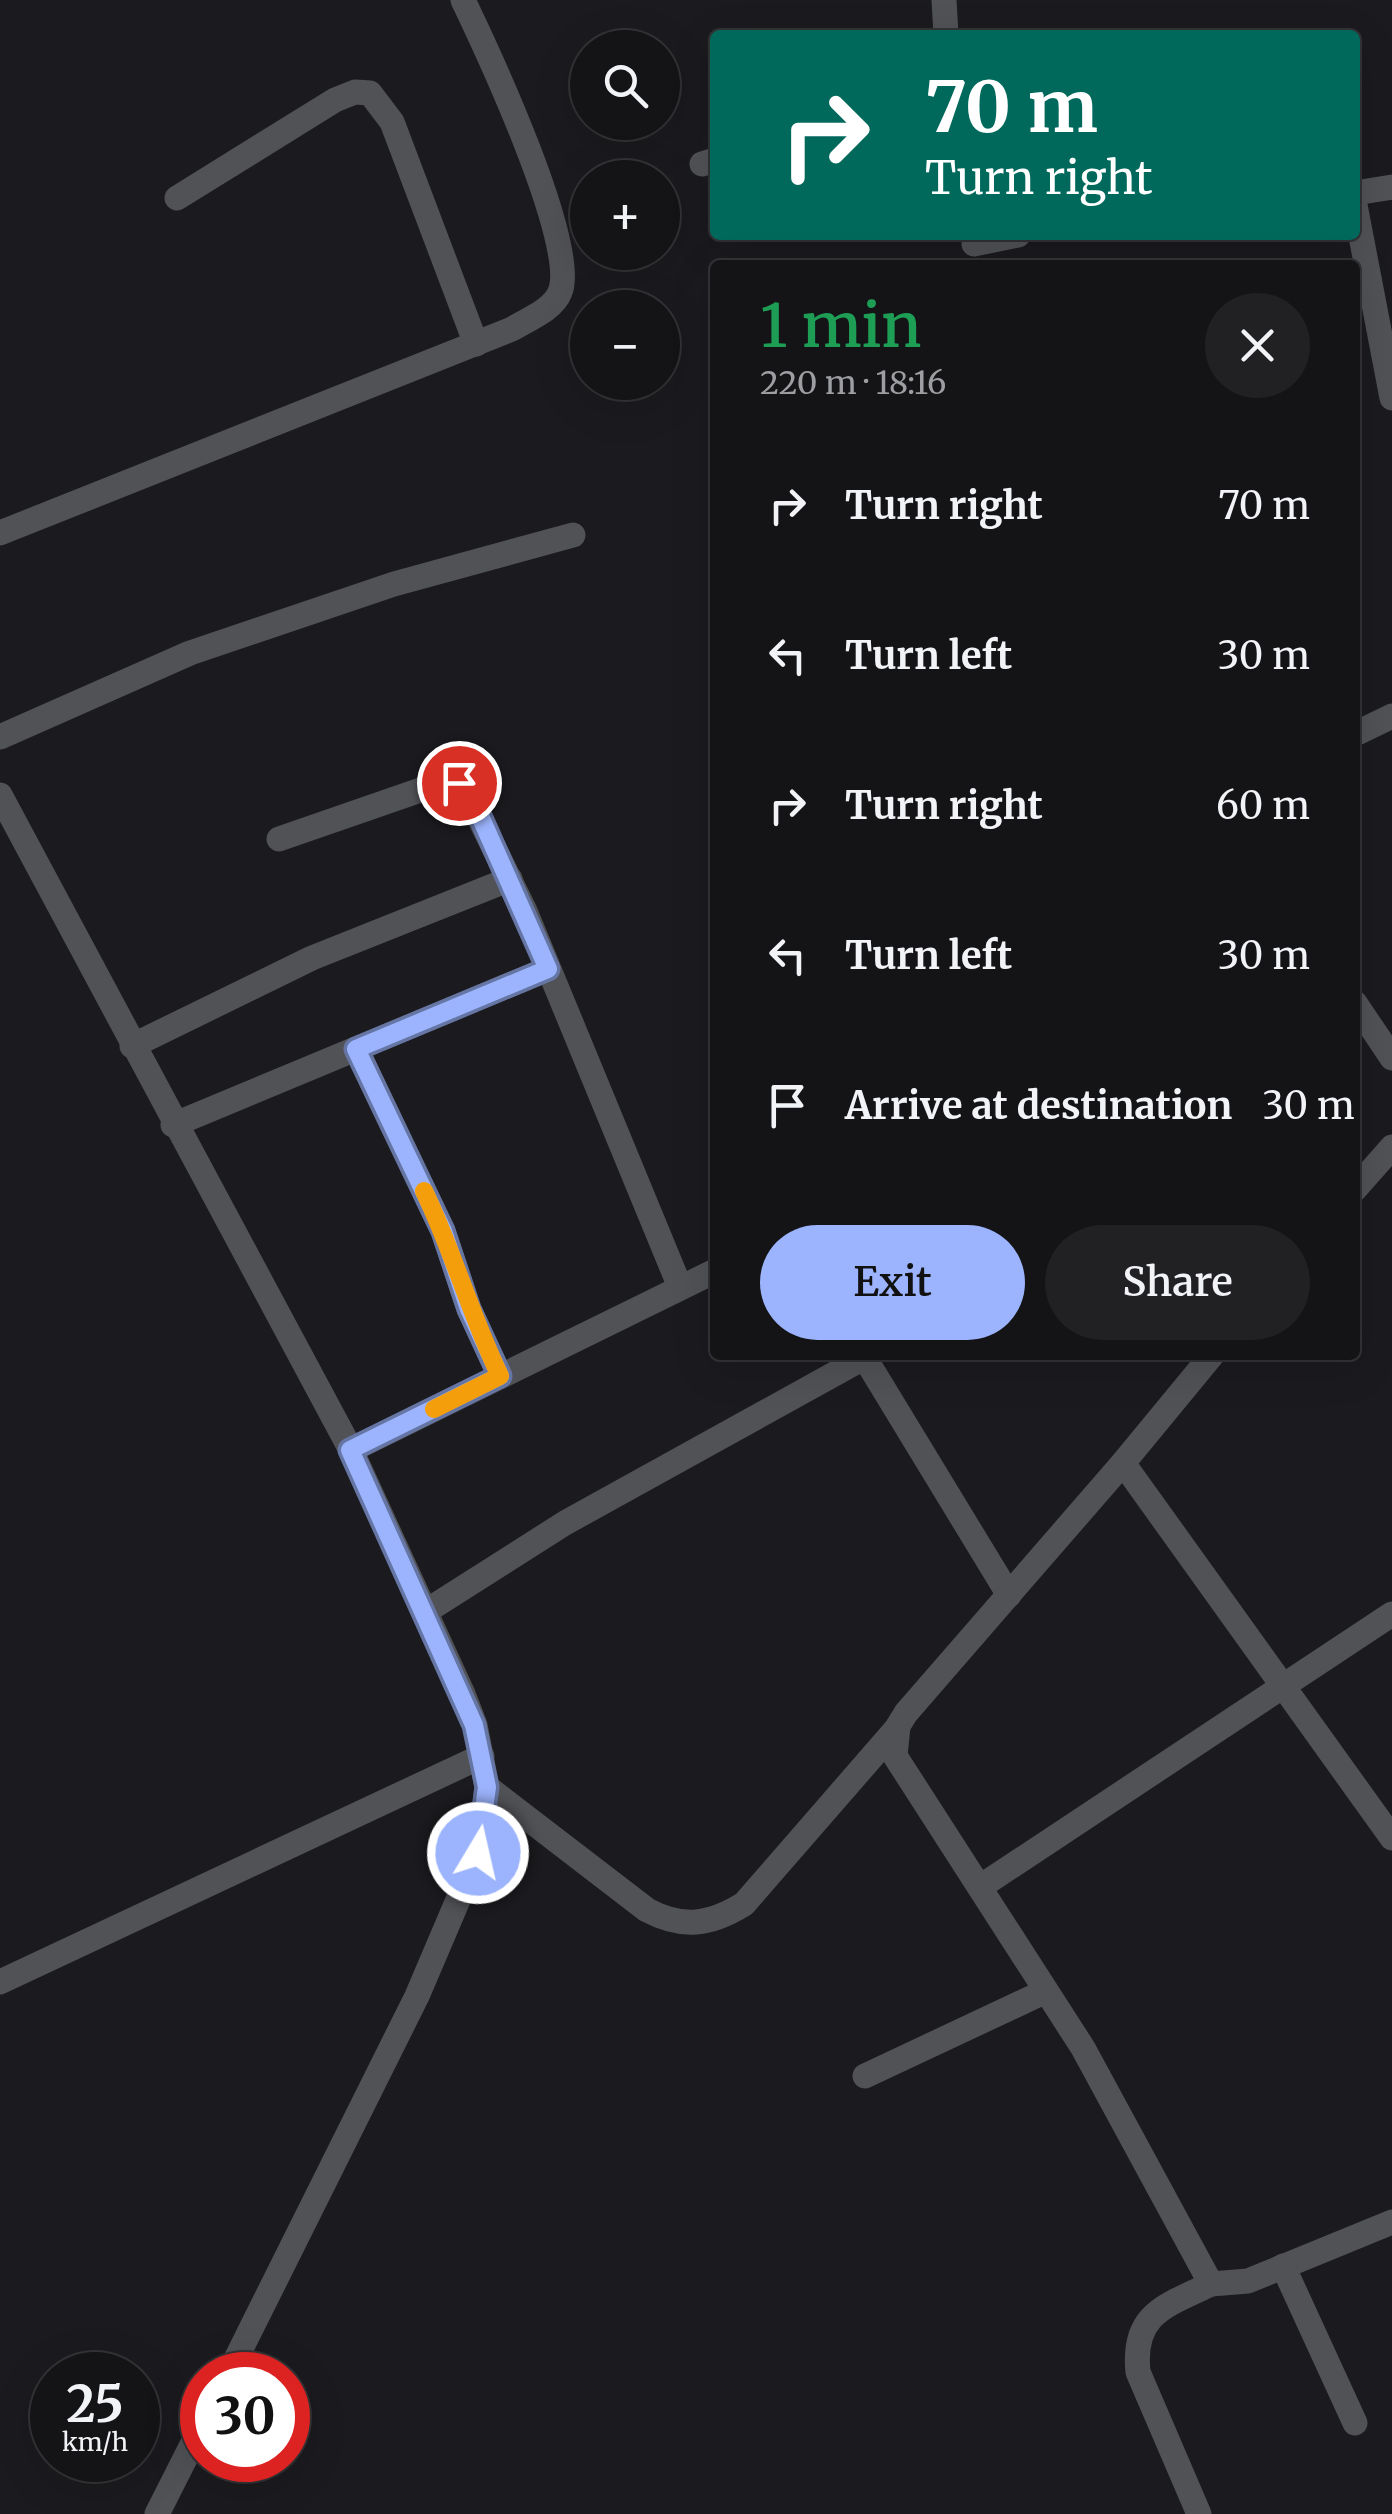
<!DOCTYPE html>
<html lang="en">
<head>
<meta charset="utf-8">
<style>
  :root { --surface:#141417; --page:#212124; --text:#f1f3f6; --muted:#9d9ea1; --line:#333336; --accent:#9cb4fd }
  body { margin:0; font-family:Merriweather,serif; background:var(--page); color:var(--text); height:100vh; display:flex; flex-direction:column; font-size:38px; white-space:nowrap }
  * { box-sizing:border-box; margin:0 }
  p { font-size:32px; color:var(--muted) }
  .icon { flex:none; width:55px; height:55px; fill:none; stroke:currentColor; stroke-width:2; stroke-linecap:round; stroke-linejoin:round }
  .map { position:relative; flex:1; overflow:hidden }
  .side { position:absolute; left:710px; top:260px; width:650px; height:1100px; display:flex; flex-direction:column; background:var(--surface); border-radius:10px; box-shadow:0 10px 40px #0002,0 0 0 2px var(--line) }
  .side>* { flex:none }
  .guide { position:absolute; left:710px; top:30px; width:650px; height:210px; border-radius:10px; box-shadow:0 10px 40px #0002,0 0 0 2px var(--line); background:#00695c; color:#fff; overflow:hidden }
  .fabs { position:absolute; left:570px; top:30px; display:grid; gap:20px }
  .fabs a { display:grid; place-items:center; width:110px; height:110px; border-radius:50%; background:var(--surface); box-shadow:0 10px 40px #0002,0 0 0 2px var(--line); font-size:50px }
  .speed { position:absolute; left:30px; top:2352px; display:flex; gap:20px; font-size:50px; font-weight:700; text-align:center }
  .speed>* { display:grid; place-content:center; width:130px; height:130px; border-radius:50%; background:var(--surface); box-shadow:0 10px 40px #0002,0 0 0 2px var(--line); line-height:1 }
  .speed small { font-size:25px; font-weight:400 }
  .speed .limit { border:15px solid #d22; background:#fff; color:#111 }
  .pin { position:absolute; display:grid; place-items:center; width:85px; height:85px; color:#fff; margin:-42px; border:5px solid #fff; border-radius:50%; box-shadow:0 2px 10px #0007 }
  .me { position:absolute; width:110px; margin:-55px; rotate:9deg; stroke-linejoin:round; filter:drop-shadow(0 0 8px #0008) }
  .turn { display:flex; align-items:center; gap:35px; height:210px; padding:0 50px; font-size:45px }
  .turn .icon { width:130px; height:130px; stroke-width:2.5 }
  .turn b { display:block; font-size:70px; line-height:85px }
  .round { display:grid; place-items:center; flex:none; width:105px; height:105px; border-radius:52px; background:var(--page) }
  .overview { display:flex; align-items:center; justify-content:space-between; height:170px; padding:0 50px }
  h1 { font-size:60px; font-weight:600; line-height:75px; color:#1e9e55 }
  .action { display:flex; gap:20px; margin-top:auto; padding:20px 50px }
  .action a { flex:1; height:115px; border-radius:60px; background:var(--accent); color:#111; font-size:40px; font-weight:600; line-height:115px; text-align:center }
  .action a+a { background:var(--page); color:var(--text) }
  ul { padding:0; list-style:none }
  li { display:flex; align-items:center; gap:30px; height:150px; padding:0 50px }
  li div { flex:1 }
  li b { display:block; font-size:38px }
  li em { font-style:normal }
  .map>svg:first-child { display:block }
  .lines { fill:none; stroke-linecap:round; stroke-linejoin:round }
  .minor { stroke:#515256; stroke-width:25 }
  .route-casing { stroke:#6575a4; stroke-width:25 }
  .route { stroke:#9cb4fd; stroke-width:18 }
  .slow { stroke:#f59e0b; stroke-width:18 }
</style>
</head>
<body>
<div class="map">
<svg width="1392" height="2514" viewBox="0 0 1392 2514">
  <rect width="100%" height="100%" fill="#1b1b1f"/>
  <g class="lines">
    <g class="minor">
      <path d="M944,0L946,35"/>
      <path d="M702,164L715,160"/>
      <path d="M1355,193L1392,187"/>
      <path d="M177,198L335,100L355,92L370,93L392,122L476,344"/>
      <path d="M1355,205L1392,398"/>
      <path d="M974,244L1018,235"/>
      <path d="M0,533L512,329C528,319 553,310 560,292C579,246 487,50 463,0"/>
      <path d="M1355,734L1392,716"/>
      <path d="M0,737L190,653L394,584L573,535"/>
      <path d="M0,795L351,1450L463,1694L475,1725L487,1787L478,1853L417,1996L228,2375"/>
      <path d="M279,839L435,785L449,781L465,789L525,911L680,1287"/>
      <path d="M1355,1003L1392,1058"/>
      <path d="M132,1046L312,958L510,879"/>
      <path d="M356,1049L443,1231L469,1309L500,1376"/>
      <path d="M173,1125L548,969"/>
      <path d="M1355,1189L1392,1147"/>
      <path d="M863,1355L1009,1595"/>
      <path d="M1212,1355L1123,1463L1392,1838"/>
      <path d="M351,1450L715,1271"/>
      <path d="M1123,1463L906,1713L898,1726L895,1756L1083,2048L1211,2284L1248,2281L1392,2222"/>
      <path d="M425,1612L565,1523L865,1357"/>
      <path d="M487,1787L647,1910C683,1929 710,1925 744,1904L897,1728"/>
      <path d="M980,1887L1392,1614"/>
      <path d="M0,1982L482,1756"/>
      <path d="M865,2076L1046,1991"/>
      <path d="M1283,2266L1355,2423"/>
      <path d="M157,2514L202,2425"/>
      <path d="M1199,2514L1138,2372C1132,2314 1165,2306 1211,2284"/>
    </g>
  </g>
  <g class="lines">
    <defs>
      <path id="route" d="M459,783L476,807L548,969L356,1049L443,1231L469,1309L500,1376L350,1450L474,1725L487,1787L478,1853"/>
    </defs>
    <use href="#route" class="route-casing"/>
    <use href="#route" class="route"/>
    <path class="slow" d="M424,1191C453,1251 471,1316 500,1376L434,1409"/>
  </g>
</svg>
<div class="fabs">
<a><svg class="icon" aria-label="search" viewBox="0 0 24 24"><circle cx="10" cy="10" r="6"/><path d="M15 15l6 6"/></svg></a>
<a>+</a>
<a>−</a>
</div>
<div class="speed"><div>25<small>km/h</small></div><div class="limit">30</div></div>
<div class="pin" style="left:459px;top:783px;background:#d93025"><svg class="icon" aria-label="arrive" viewBox="0 0 24 24"><path d="M6 21V4h12l-3 4 3 4H6"/></svg></div>
<svg class="me" style="left:478px;top:1853px" viewBox="-20 -20 40 40"><circle r="17" fill="#9cb4fd" stroke="#fff" stroke-width="3"/><path d="M0-11L8 9 0 5-8 9z" fill="#fff"/></svg>
<div class="guide">
<div class="turn"><svg class="icon" aria-label="right" viewBox="0 0 24 24"><path d="M7 20v-9h11M14 6l5 5-5 5"/></svg><div><b>70 m</b>Turn right</div></div>
</div>
<section class="side">
<div class="overview"><div><h1>1 min</h1><p>220 m · 18:16</p></div><a class="round"><svg class="icon" aria-label="close" viewBox="0 0 24 24"><path d="M6 6l12 12M18 6L6 18"/></svg></a></div>
<ul>
<li><svg class="icon" aria-label="right" viewBox="0 0 24 24"><path d="M7 20v-9h11M14 6l5 5-5 5"/></svg><div><b>Turn right</b></div><em>70 m</em></li>
<li><svg class="icon" aria-label="left" viewBox="0 0 24 24"><path d="M17 20v-9H6M10 6l-5 5 5 5"/></svg><div><b>Turn left</b></div><em>30 m</em></li>
<li><svg class="icon" aria-label="right" viewBox="0 0 24 24"><path d="M7 20v-9h11M14 6l5 5-5 5"/></svg><div><b>Turn right</b></div><em>60 m</em></li>
<li><svg class="icon" aria-label="left" viewBox="0 0 24 24"><path d="M17 20v-9H6M10 6l-5 5 5 5"/></svg><div><b>Turn left</b></div><em>30 m</em></li>
<li><svg class="icon" aria-label="arrive" viewBox="0 0 24 24"><path d="M6 21V4h12l-3 4 3 4H6"/></svg><div><b>Arrive at destination</b></div><em>30 m</em></li>
</ul>
<div class="action"><a>Exit</a><a>Share</a></div>
</section>
</div>
</body>
</html>
